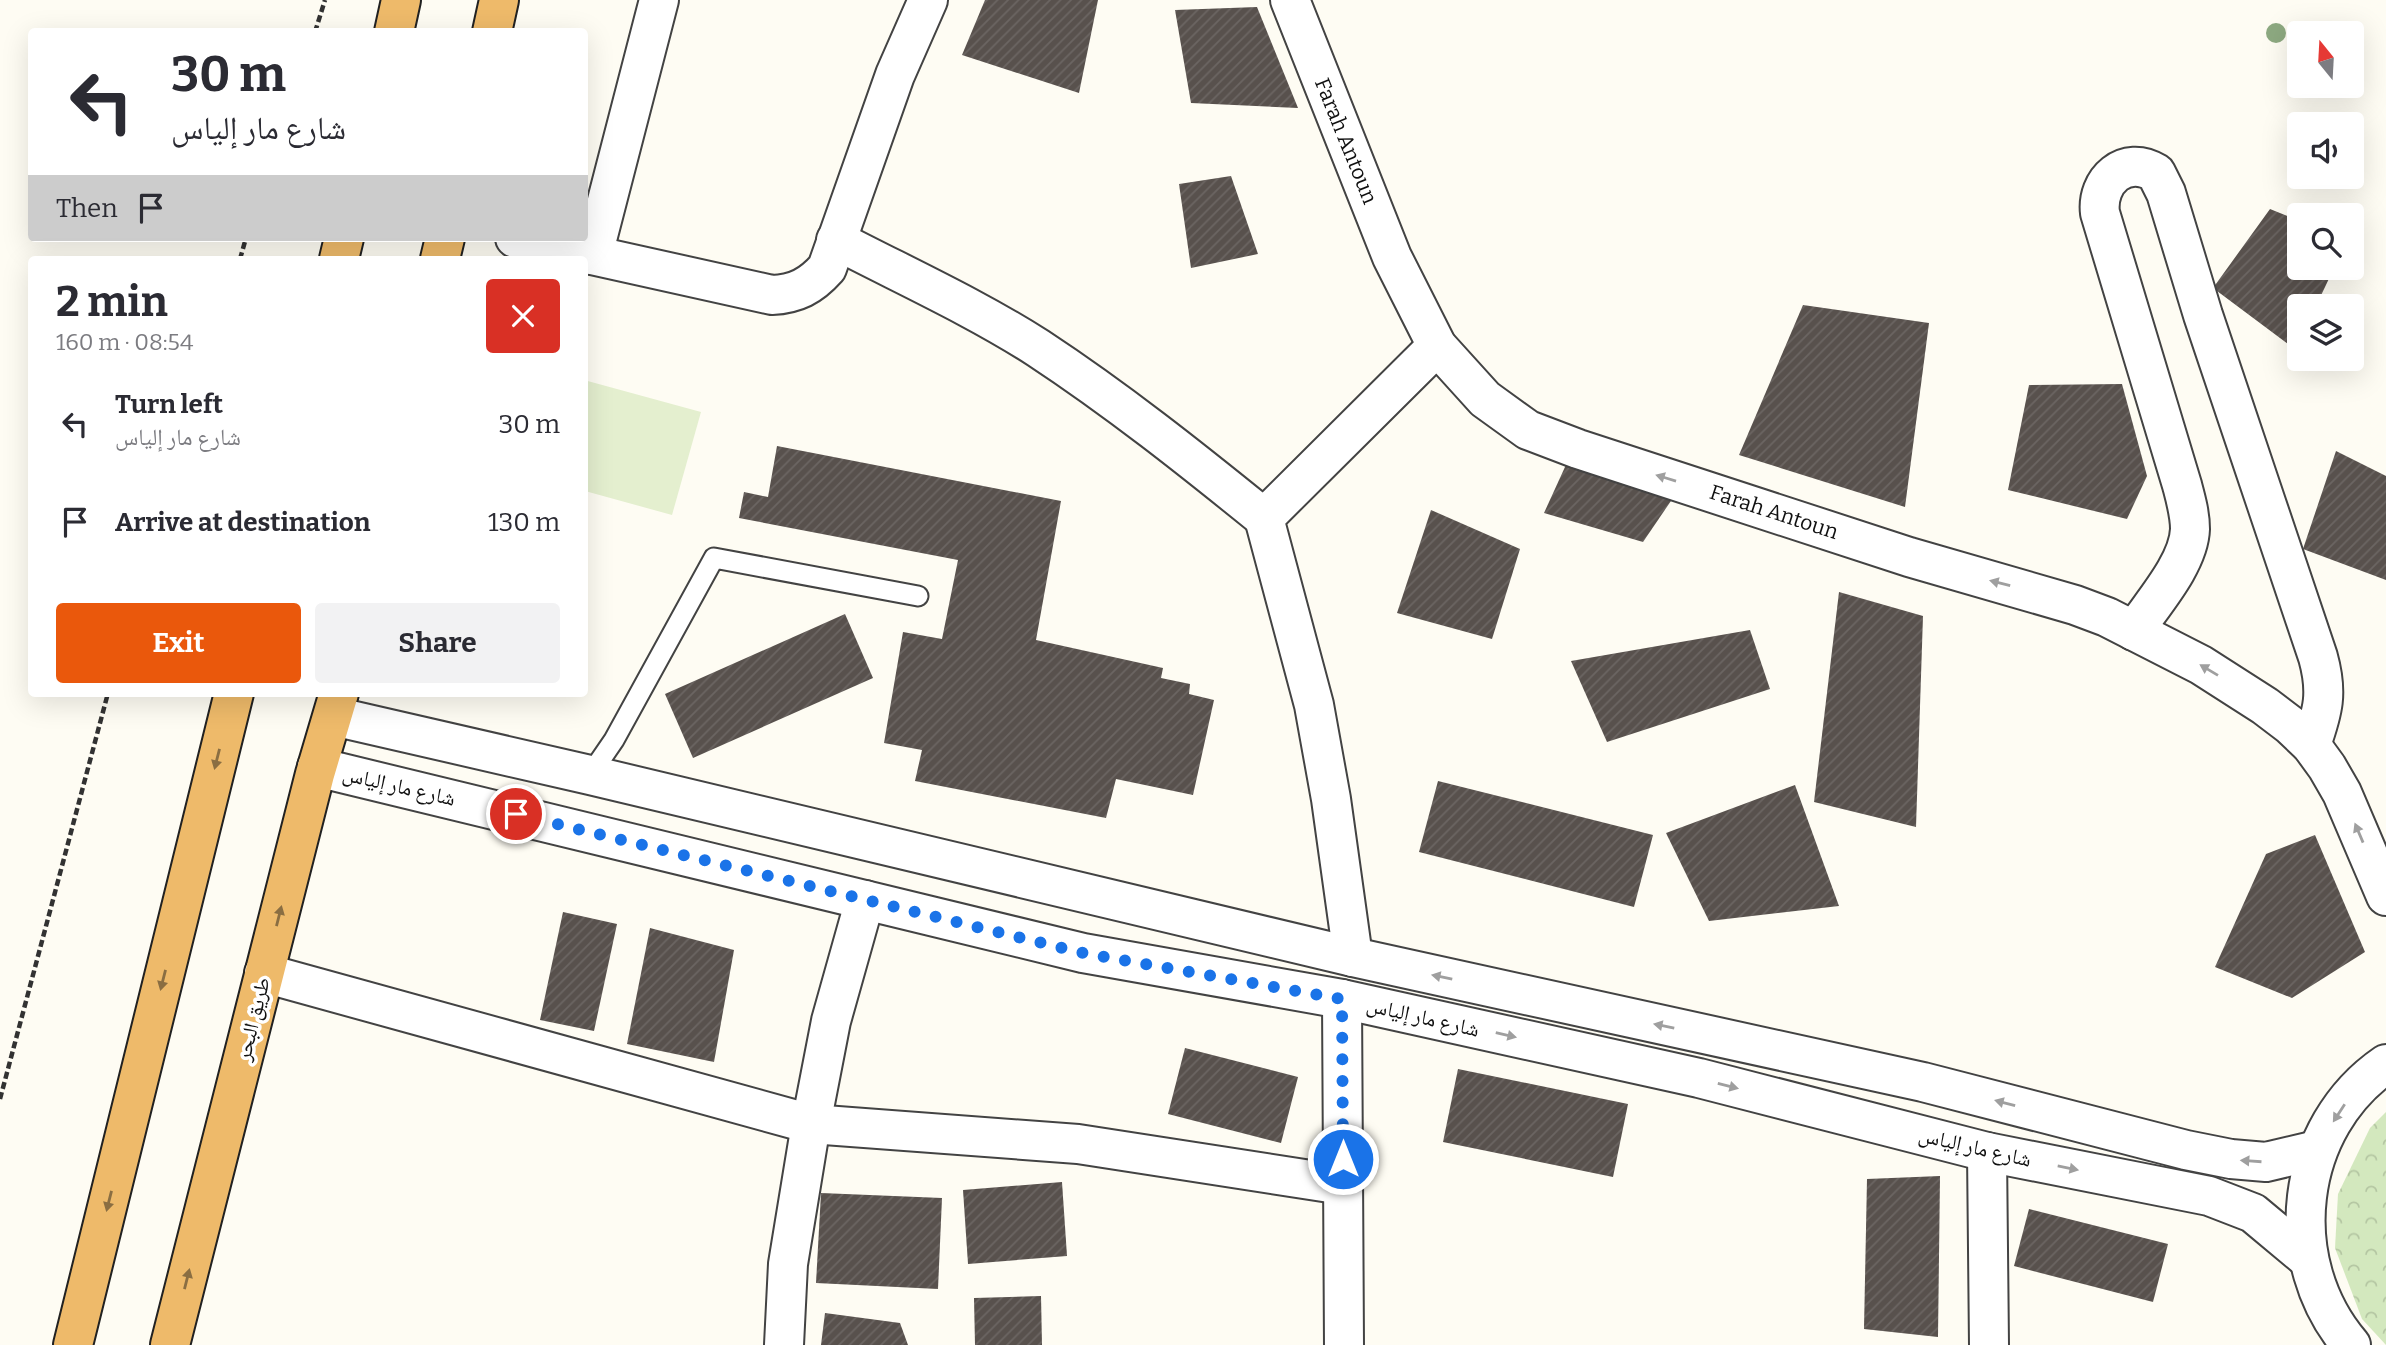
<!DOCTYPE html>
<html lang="en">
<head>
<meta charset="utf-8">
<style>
  :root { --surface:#fff; --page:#f2f2f3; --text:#2b2b33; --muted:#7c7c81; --accent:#ea580c }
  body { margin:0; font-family:Bitter,"Noto Naskh Arabic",serif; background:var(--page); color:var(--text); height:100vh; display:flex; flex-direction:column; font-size:26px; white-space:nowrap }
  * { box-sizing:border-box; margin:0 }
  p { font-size:23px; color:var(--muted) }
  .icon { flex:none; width:38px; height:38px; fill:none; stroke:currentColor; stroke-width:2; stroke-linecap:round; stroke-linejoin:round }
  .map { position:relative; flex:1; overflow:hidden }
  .panel { position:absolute; left:28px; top:256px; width:560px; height:441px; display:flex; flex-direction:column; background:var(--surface); border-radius:7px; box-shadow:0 7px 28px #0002 }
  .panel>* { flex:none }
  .top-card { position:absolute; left:28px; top:28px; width:560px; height:214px; border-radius:7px; box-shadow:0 7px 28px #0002; background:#fff; color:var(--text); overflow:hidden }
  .needle { width:46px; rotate:342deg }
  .controls { position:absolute; left:2287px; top:21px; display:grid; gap:14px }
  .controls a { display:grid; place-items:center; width:77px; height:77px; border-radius:7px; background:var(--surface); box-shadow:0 7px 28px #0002; font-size:35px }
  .pin { position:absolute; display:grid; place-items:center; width:60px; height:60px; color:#fff; margin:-30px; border:4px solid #fff; border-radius:50%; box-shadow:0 2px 7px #0007 }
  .me { position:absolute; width:77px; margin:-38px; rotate:0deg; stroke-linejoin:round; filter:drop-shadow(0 0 5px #0008) }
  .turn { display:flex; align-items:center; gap:24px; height:147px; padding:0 28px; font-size:32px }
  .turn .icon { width:91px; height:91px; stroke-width:2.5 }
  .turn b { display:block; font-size:49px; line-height:60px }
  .then { display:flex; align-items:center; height:66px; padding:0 28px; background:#0003; gap:14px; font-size:26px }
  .round { display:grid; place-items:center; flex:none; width:74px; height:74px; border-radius:7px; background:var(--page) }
  .overview { display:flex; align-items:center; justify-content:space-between; height:119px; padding:0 28px }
  h1 { font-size:42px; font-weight:700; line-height:52px }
  .button { display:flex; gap:14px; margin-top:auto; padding:14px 28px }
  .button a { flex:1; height:80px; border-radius:7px; background:var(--accent); color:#fff; font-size:28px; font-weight:700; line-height:80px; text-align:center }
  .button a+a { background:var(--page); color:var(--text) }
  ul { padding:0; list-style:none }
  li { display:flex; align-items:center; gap:21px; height:98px; padding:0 28px }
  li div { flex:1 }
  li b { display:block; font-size:26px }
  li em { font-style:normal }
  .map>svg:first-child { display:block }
  .park { fill:url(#park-crowns) }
  .pitch { fill:#e4efcf }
  .building { fill:url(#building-hatch) }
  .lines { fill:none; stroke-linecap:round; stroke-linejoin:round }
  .service-casing { stroke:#434343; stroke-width:23 }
  .minor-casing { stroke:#434343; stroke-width:42 }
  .tertiary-casing { stroke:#434343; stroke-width:42 }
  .trunk-casing { stroke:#212121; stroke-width:42 }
  .path { stroke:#323232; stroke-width:4.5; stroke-dasharray:7 3.5; stroke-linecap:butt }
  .service { stroke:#fff; stroke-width:19 }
  .minor { stroke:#fff; stroke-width:38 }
  .tertiary { stroke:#fff; stroke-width:38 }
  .trunk { stroke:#eeba6a; stroke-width:38 }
  .tree { fill:#8da981 }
  .oneway { fill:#9f9f9f }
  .oneway2 { fill:#8a6e42 }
  .route { stroke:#1a73e8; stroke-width:12; stroke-dasharray:0 21.6 }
  .labels { text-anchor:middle; stroke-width:7; stroke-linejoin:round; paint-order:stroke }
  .street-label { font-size:21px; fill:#101010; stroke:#fff }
</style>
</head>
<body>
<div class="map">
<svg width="2386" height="1345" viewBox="0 0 2386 1345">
  <defs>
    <pattern id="park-crowns" width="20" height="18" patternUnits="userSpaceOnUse" patternTransform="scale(1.75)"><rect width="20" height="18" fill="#d3e8be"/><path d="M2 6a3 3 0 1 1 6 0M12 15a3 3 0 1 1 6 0" fill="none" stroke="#b4c6a2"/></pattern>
    <pattern id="building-hatch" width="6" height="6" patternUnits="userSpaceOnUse" patternTransform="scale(1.75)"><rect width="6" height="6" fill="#58514d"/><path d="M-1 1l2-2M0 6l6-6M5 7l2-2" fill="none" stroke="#6b6562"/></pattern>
  </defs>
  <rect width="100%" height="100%" fill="#fefcf3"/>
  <path class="park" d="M2386,1112V1345L2362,1319L2335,1248L2338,1194L2370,1128Z"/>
  <path class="pitch" d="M584,380L701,412L672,515L585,491Z"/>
  <g class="building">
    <path d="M985,0H1098L1079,93L962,55Z"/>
    <path d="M1257,7L1298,108L1191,103L1175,10Z"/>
    <path d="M1231,176L1258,254L1191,268L1179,184Z"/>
    <path d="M2270,209L2300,221V268H2334L2316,306H2300V342L2296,350L2213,288Z"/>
    <path d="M1803,305L1929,323L1905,507L1739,455Z"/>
    <path d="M2122,384L2147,476L2127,519L2008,490L2029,385Z"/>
    <path d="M777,446L1061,501L1036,640L1163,668L1161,678L1190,684L1189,694L1214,700L1193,795L1116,779L1106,818L915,781L922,750L884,743L903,632L942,639L958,560L739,518L744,492L768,497Z"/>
    <path d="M2336,451L2386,476V580L2303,549Z"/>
    <path d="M1570,456L1675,495L1643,542L1544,513Z"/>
    <path d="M1431,510L1520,549L1492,639L1397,613Z"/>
    <path d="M1839,592L1923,616L1916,827L1814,802Z"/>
    <path d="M845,614L873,678L693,758L665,694Z"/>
    <path d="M1750,630L1770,689L1607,742L1571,661Z"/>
    <path d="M1438,781L1653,835L1634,907L1419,852Z"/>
    <path d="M1795,785L1839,906L1709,921L1666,833Z"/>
    <path d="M2315,835L2365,952L2292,998L2215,967L2266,854Z"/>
    <path d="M563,912L617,924L594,1031L540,1020Z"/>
    <path d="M650,928L734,950L714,1062L627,1044Z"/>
    <path d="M1185,1048L1298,1077L1281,1143L1168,1114Z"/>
    <path d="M1458,1069L1628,1104L1613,1177L1443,1142Z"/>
    <path d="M1940,1176L1938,1337L1864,1329L1867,1179Z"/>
    <path d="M1062,1182L1067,1256L968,1264L963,1190Z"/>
    <path d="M821,1193L942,1198L938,1289L816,1283Z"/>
    <path d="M2029,1209L2168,1244L2153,1302L2014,1266Z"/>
    <path d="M1041,1296L1042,1345H975L974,1298Z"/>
    <path d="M825,1313L900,1323L908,1345H821Z"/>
  </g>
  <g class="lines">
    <defs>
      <path id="service" d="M590,775L614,740L714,558L918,596"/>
      <g id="minor">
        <path d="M1290,0L1392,257L1437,346L1485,399L1528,430L1578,449L1909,557L2075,605L2107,617L2201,665L2265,706L2290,725L2311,745L2327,767L2342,793L2386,896"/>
        <path d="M515,238L772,295C796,294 811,286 827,268L895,75L928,0"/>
        <path d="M836,240C903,275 974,307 1038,348C1117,400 1190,458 1264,518"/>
        <path d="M593,255L659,0"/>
        <path d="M2134,631C2153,603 2189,563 2190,529C2190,514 2186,500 2182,485L2100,213C2096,181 2125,154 2156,173L2166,193L2203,315L2318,657C2328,693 2323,711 2311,745"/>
        <path d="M1353,957L1331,799L1314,705L1264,518L1437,346"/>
        <path d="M264,973L811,1124L1078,1144L1343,1185"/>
        <path d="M1342,999L1344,1345"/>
        <path d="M1987,1152L1989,1345"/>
        <path d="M784,1345L788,1264L811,1124L831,1021L865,900"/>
      </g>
      <g id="tertiary">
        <path d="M333,716L590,775L1353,957L1923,1082L2186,1150L2231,1159L2266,1162L2317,1150"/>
        <path d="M317,767L1083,953L1342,999L1699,1078L1987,1152L2209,1196L2253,1213L2307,1258"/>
        <path d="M2351,1345C2279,1261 2294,1127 2386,1064"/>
      </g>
      <g id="trunk">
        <path d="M394,32L401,0"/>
        <path d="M492,32L499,0"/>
        <path d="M339,259L344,238"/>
        <path d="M440,259L445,238"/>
        <path d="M73,1345L234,693"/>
        <path d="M170,1345L315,774L339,693"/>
      </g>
    </defs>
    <use href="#service" class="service-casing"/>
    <use href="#minor" class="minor-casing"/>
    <use href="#tertiary" class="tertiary-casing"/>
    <use href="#trunk" class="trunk-casing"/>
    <g class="path">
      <path d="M315,32L325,0"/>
      <path d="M240,259L246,238"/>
      <path d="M0,1099L108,693"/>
    </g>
    <use href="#service" class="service"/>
    <use href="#minor" class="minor"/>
    <use href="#tertiary" class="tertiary"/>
    <use href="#trunk" class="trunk"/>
  </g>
  <circle class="tree" cx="2276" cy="33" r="10"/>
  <defs><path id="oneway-solid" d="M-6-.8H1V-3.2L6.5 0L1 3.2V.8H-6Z" transform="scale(1.75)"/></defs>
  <g class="oneway">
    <use href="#oneway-solid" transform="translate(1666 478) rotate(-163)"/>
    <use href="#oneway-solid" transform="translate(2000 583) rotate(-166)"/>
    <use href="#oneway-solid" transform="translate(2209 670) rotate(-149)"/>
    <use href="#oneway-solid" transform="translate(2359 833) rotate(-113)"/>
    <use href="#oneway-solid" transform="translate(1442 977) rotate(-168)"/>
    <use href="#oneway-solid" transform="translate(1664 1026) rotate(-168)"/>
    <use href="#oneway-solid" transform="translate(1506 1035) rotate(13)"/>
    <use href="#oneway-solid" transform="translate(1728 1086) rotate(14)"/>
    <use href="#oneway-solid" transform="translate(2005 1103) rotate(-165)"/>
    <use href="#oneway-solid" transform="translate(2339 1113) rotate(123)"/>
    <use href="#oneway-solid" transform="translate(2251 1161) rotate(-176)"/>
    <use href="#oneway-solid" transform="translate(2068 1168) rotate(11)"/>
  </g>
  <g class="oneway2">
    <use href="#oneway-solid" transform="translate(217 759) rotate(104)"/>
    <use href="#oneway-solid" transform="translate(279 916) rotate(-76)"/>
    <use href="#oneway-solid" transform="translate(163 980) rotate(104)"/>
    <use href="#oneway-solid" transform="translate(109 1201) rotate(104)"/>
    <use href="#oneway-solid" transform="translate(187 1279) rotate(-76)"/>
  </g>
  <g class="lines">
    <path class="route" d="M516,814L1083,953L1342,999L1343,1159"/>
  </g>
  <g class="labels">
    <g class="street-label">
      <text transform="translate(1346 141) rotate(68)" y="7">Farah Antoun</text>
      <text transform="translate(1774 512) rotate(18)" y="7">Farah Antoun</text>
      <text transform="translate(399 786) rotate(13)" y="7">شارع مار إلياس</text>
      <text transform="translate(1423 1017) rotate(13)" y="7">شارع مار إلياس</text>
      <text transform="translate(253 1019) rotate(-76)" y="7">طريق البحر</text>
      <text transform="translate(1975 1147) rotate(13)" y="7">شارع مار إلياس</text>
    </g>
  </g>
</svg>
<div class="controls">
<a><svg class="needle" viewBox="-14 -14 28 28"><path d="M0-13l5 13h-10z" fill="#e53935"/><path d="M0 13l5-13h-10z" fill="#7c7c81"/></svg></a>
<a><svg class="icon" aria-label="sound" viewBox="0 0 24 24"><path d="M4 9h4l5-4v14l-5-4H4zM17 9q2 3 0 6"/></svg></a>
<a><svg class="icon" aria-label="search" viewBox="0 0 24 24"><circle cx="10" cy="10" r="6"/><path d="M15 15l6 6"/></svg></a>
<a><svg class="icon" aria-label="layers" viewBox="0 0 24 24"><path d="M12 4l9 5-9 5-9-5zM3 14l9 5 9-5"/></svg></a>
</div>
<div class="pin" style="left:516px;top:814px;background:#d93025"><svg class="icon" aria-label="arrive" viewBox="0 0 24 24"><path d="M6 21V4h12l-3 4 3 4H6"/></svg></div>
<svg class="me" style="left:1343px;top:1159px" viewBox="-20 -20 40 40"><circle r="17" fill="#1a73e8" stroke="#fff" stroke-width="3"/><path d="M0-11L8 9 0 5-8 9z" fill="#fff"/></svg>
<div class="top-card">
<div class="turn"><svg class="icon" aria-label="left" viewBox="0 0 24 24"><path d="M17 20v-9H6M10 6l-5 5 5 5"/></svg><div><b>30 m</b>شارع مار إلياس</div></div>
<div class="then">Then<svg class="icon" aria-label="arrive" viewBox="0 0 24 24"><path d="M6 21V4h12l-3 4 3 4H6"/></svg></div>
</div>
<section class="panel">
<div class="overview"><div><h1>2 min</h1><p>160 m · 08:54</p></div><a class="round" style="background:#d93025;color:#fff"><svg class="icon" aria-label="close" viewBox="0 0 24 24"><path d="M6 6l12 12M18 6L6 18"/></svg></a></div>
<ul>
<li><svg class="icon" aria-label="left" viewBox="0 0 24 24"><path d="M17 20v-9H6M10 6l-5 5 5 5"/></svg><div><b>Turn left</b><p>شارع مار إلياس</p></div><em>30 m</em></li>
<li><svg class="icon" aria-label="arrive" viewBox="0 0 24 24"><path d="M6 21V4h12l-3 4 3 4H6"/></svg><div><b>Arrive at destination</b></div><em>130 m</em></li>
</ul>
<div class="button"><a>Exit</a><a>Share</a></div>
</section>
</div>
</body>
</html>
